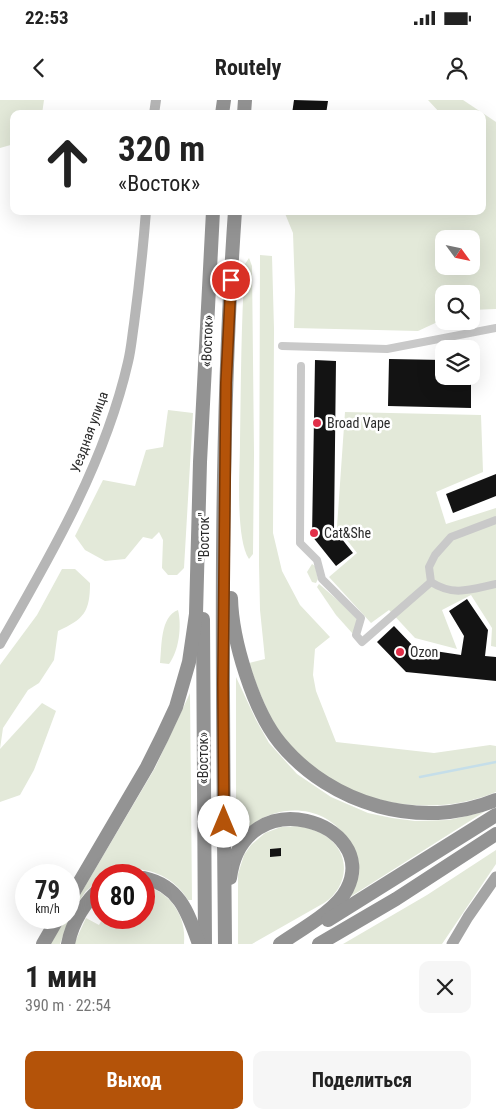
<!DOCTYPE html>
<html lang="ru">
<head>
<meta charset="utf-8">
<style>
  :root { --surface:#fff; --page:#f6f6f6; --text:#222; --muted:#767676; --accent:#b45309 }
  body { margin:0; font-family:"Roboto Condensed",sans-serif; background:var(--page); color:var(--text); height:100vh; display:flex; flex-direction:column; font-size:19px; white-space:nowrap }
  * { box-sizing:border-box; margin:0 }
  p { font-size:16px; color:var(--muted) }
  .icon { flex:none; width:28px; height:28px; fill:none; stroke:currentColor; stroke-width:2; stroke-linecap:round; stroke-linejoin:round }
  .map { position:relative; height:844px; overflow:hidden }
  .details { display:flex; flex-direction:column; background:var(--surface); flex:1 }
  .details>* { flex:none }
  .top-card { position:absolute; left:10px; top:10px; width:476px; height:105px; border-radius:10px; box-shadow:0 5px 20px #0002; background:#fff; color:var(--text); overflow:hidden }
  .needle { width:32px; rotate:123deg }
  .fabs { position:absolute; left:435px; top:130px; display:grid; gap:10px }
  .fabs a { display:grid; place-items:center; width:45px; height:45px; border-radius:10px; background:var(--surface); box-shadow:0 5px 20px #0002; font-size:25px }
  .speed { position:absolute; left:15px; top:764px; display:flex; gap:10px; font-size:25px; font-weight:700; text-align:center }
  .speed>* { display:grid; place-content:center; width:65px; height:65px; border-radius:50%; background:var(--surface); box-shadow:0 5px 20px #0002; line-height:1 }
  .speed small { font-size:12px; font-weight:400 }
  .speed .limit { border:8px solid #d22; background:#fff; color:#111 }
  .pin { position:absolute; display:grid; place-items:center; width:42px; height:42px; color:#fff; margin:-21px; border:2px solid #fff; border-radius:50%; box-shadow:0 1px 5px #0007 }
  .me { position:absolute; width:55px; margin:-28px; rotate:0deg; stroke-linejoin:round; filter:drop-shadow(0 0 4px #0008) }
  .turn { display:flex; align-items:center; gap:18px; height:105px; padding:0 25px; font-size:22px }
  .turn .icon { width:65px; height:65px; stroke-width:2.5 }
  .turn b { display:block; font-size:35px; line-height:42px }
  .round { display:grid; place-items:center; flex:none; width:52px; height:52px; border-radius:10px; background:var(--page) }
  .head { display:flex; align-items:center; justify-content:space-between; height:85px; padding:0 25px }
  h1 { font-size:30px; font-weight:700; line-height:38px }
  .cta { display:flex; gap:10px; margin-top:auto; padding:10px 25px }
  .cta a { flex:1; height:58px; border-radius:10px; background:var(--accent); color:#fff; font-size:20px; font-weight:700; line-height:58px; text-align:center }
  .cta a+a { background:var(--page); color:var(--text) }
  .status { display:flex; justify-content:space-between; align-items:center; height:35px; padding:0 25px; background:var(--surface); direction:ltr }
  .status svg { height:14px; fill:currentColor }
  header { display:flex; justify-content:space-between; align-items:center; height:65px; padding:0 25px; background:var(--surface); font-size:22px; font-weight:700 }
  .map>svg:first-child { display:block }
  .green { fill:#e3e9d9; fill-rule:evenodd }
  .lines { fill:none; stroke-linecap:round; stroke-linejoin:round }
  .stream { stroke:#c5dee9; stroke-width:2.5 }
  .building { fill:#131313 }
  .street { stroke:#c9c9c9; stroke-width:8 }
  .secondary { stroke:#b6b6b6; stroke-width:10 }
  .primary { stroke:#a4a4a4; stroke-width:11 }
  .highway { stroke:#939393; stroke-width:14 }
  .route-casing { stroke:#753606; stroke-width:12 }
  .route { stroke:#b45309; stroke-width:9 }
  .poi-dot { fill:#e12f49; stroke:#fff; stroke-width:2 }
  .labels { text-anchor:middle; stroke-width:5; stroke-linejoin:round; paint-order:stroke }
  .street-label { font-size:14px; fill:#2c2c2c; stroke:#fff }
  .poi-label { font-size:14px; fill:#2c2c2c; stroke:#fff; text-anchor:start }
</style>
</head>
<body>
<div class="status"><b>22:53</b><svg viewBox="0 0 49 12"><path d="M0 12V9h3v3zM5 12V6h3v6zM10 12V3h3v9zM15 12V0h3v12zM26 1h20v11H26zM47 4h2v5h-2z"/></svg></div>
<header><svg class="icon" aria-label="back" viewBox="0 0 24 24"><path d="M15 5l-7 7 7 7"/></svg>Routely<svg class="icon" aria-label="person" viewBox="0 0 24 24"><circle cx="12" cy="8" r="4"/><path d="M4 21q1-7 8-7t8 7"/></svg></header>
<div class="map">
<svg width="496" height="844" viewBox="0 0 496 844">
  <rect width="100%" height="100%" fill="#fff"/>
  <g class="green">
    <path d="M0,0H44L42,14H14V44L0,48Z"/>
    <path d="M428,0H463L496,22V209L471,210V194H444V219L418,231L294,228L295,190L293,133L284,111H482V14H441ZM444,139H471V166H444Z"/>
    <path d="M260,155L272,156L274,229L273,433L282,471L300,505L330,537L315,549L313,575L316,591L336,642L434,653L490,645L496,646V692C434,718 356,706 306,661C301,656 294,651 289,645C270,621 259,593 249,563L265,559L260,510L259,464Z"/>
    <path d="M249,158L252,166L254,354L253,454L249,459C235,438 240,369 240,342C241,283 241,223 245,164Z"/>
    <path d="M168,310L193,313L184,468L177,475H168L162,468L163,440L159,432L152,439L143,437L125,459L105,461L85,450L75,436L103,380L135,386L146,350L163,347Z"/>
    <path d="M345,312L481,315L483,372L436,392L446,424L496,408V547L491,546L492,528L471,495L442,510L457,549L415,538L389,510L371,523L329,477L357,453L337,427Z"/>
    <path d="M312,464L315,466L318,479L316,483L312,482L307,472Z"/>
    <path d="M62,469H75L90,483C90,512 84,519 58,531L54,560L39,583L28,590L3,628L0,649L42,603L56,611L34,670L20,695L0,702V565L37,515Z"/>
    <path d="M319,484L341,503L358,520L353,534L336,515L317,487Z"/>
    <path d="M178,510C182,526 179,551 169,564L160,563C162,546 160,517 178,510Z"/>
    <path d="M236,577L256,620L269,643L297,674L331,697L368,713L392,718L415,721L449,720L484,712L350,797C354,789 358,782 359,772C360,759 354,747 346,737C318,698 264,705 236,739Z"/>
    <path d="M190,593L192,800H188C175,778 150,766 124,770C116,771 109,775 101,775V778L86,791L72,811L71,810L155,668Z"/>
    <path d="M301,726C310,729 319,731 327,737C352,755 348,787 324,803L252,844H238V774L244,755L251,745L265,733L281,727Z"/>
    <path d="M496,750V764L442,844H343L427,795Z"/>
    <path d="M144,785C170,792 187,816 184,844H74L86,818L99,825L103,818H144Z"/>
    <path d="M69,815L70,816L60,844H50L66,818H69Z"/>
  </g>
  <g class="lines">
    <path class="stream" d="M420,677L496,662"/>
  </g>
  <g class="building">
    <path d="M294,0L328,1L326,14H292Z"/>
    <path d="M389,259L444,260V276H471V308L388,306Z"/>
    <path d="M315,260L336,261L334,429L353,453L336,466L312,436Z"/>
    <path d="M496,374V396L453,413L446,394Z"/>
    <path d="M467,499L488,530L485,556L496,557V581L406,572L377,542L394,526L415,548L461,555L464,536L449,511Z"/>
    <path d="M281,748V756L270,757V749Z"/>
  </g>
  <g class="lines">
    <g class="street">
      <path d="M282,246L387,249L496,228"/>
      <path d="M301,266L300,443L317,460L322,479L361,518L356,535L362,542L431,482"/>
      <path d="M496,420L451,437L435,455L429,467L431,482C454,497 472,489 496,484"/>
    </g>
    <g class="secondary">
      <path d="M154,14L156,0"/>
      <path d="M0,544C51,455 105,363 128,262C131,250 132,237 134,224C139,187 143,149 146,111"/>
    </g>
    <path class="primary" d="M452,844L468,817L496,777"/>
    <g class="highway">
      <path d="M222,14L224,0"/>
      <path d="M244,14L245,0"/>
      <path d="M231,498C232,540 253,610 280,643C331,705 421,731 496,700"/>
      <path d="M203,519L205,844"/>
      <path d="M144,778C180,786 188,813 199,844"/>
      <path d="M230,778C243,678 381,722 347,789C336,811 300,830 280,844"/>
      <path d="M69,800L147,667L162,637L176,607L189,562L196,514L200,362L213,111"/>
      <path d="M328,820L496,715"/>
      <path d="M43,844L58,818"/>
      <path d="M68,844C72,823 85,801 101,788"/>
      <path d="M225,844C223,600 218,355 235,111"/>
      <path d="M319,844L396,799L496,734"/>
    </g>
  </g>
  <g class="lines">
    <defs>
      <path id="route" d="M224,722L223,583L226,283L231,180"/>
    </defs>
    <use href="#route" class="route-casing"/>
    <use href="#route" class="route"/>
  </g>
  <g class="poi-dot">
    <circle cx="317" cy="323" r="5"/>
    <circle cx="314" cy="433" r="5"/>
    <circle cx="400" cy="552" r="5"/>
  </g>
  <g class="labels">
    <g class="street-label">
      <text transform="translate(207 241) rotate(-88)" y="5">«Восток»</text>
      <text transform="translate(89 332) rotate(-70)" y="5">Уездная улица</text>
      <text transform="translate(204 437) rotate(-90)" y="5">"Восток"</text>
      <text transform="translate(203 658) rotate(-90)" y="5">«Восток»</text>
    </g>
    <g class="poi-label">
      <text x="327" y="328">Broad Vape</text>
      <text x="324" y="438">Cat&amp;She</text>
      <text x="410" y="557">Ozon</text>
    </g>
  </g>
</svg>
<div class="fabs">
<a><svg class="needle" viewBox="-14 -14 28 28"><path d="M0-13l5 13h-10z" fill="#e53935"/><path d="M0 13l5-13h-10z" fill="#767676"/></svg></a>
<a><svg class="icon" aria-label="search" viewBox="0 0 24 24"><circle cx="10" cy="10" r="6"/><path d="M15 15l6 6"/></svg></a>
<a><svg class="icon" aria-label="layers" viewBox="0 0 24 24"><path d="M12 4l9 5-9 5-9-5zM3 14l9 5 9-5"/></svg></a>
</div>
<div class="speed"><div>79<small>km/h</small></div><div class="limit">80</div></div>
<div class="pin" style="left:231px;top:180px;background:#d93025"><svg class="icon" aria-label="arrive" viewBox="0 0 24 24"><path d="M6 21V4h12l-3 4 3 4H6"/></svg></div>
<svg class="me" style="left:224px;top:722px" viewBox="-20 -20 40 40"><circle r="19" fill="#fff"/><path d="M0-13L10 11 0 6-10 11z" fill="#b45309"/></svg>
<div class="top-card">
<div class="turn"><svg class="icon" aria-label="ahead" viewBox="0 0 24 24"><path d="M12 20V5M6 11l6-6 6 6"/></svg><div><b>320 m</b>«Восток»</div></div>
</div>
</div>
<section class="details">
<div class="head"><div><h1>1 мин</h1><p>390 m · 22:54</p></div><a class="round"><svg class="icon" aria-label="close" viewBox="0 0 24 24"><path d="M6 6l12 12M18 6L6 18"/></svg></a></div>
<div class="cta"><a>Выход</a><a>Поделиться</a></div>
</section>
</body>
</html>
